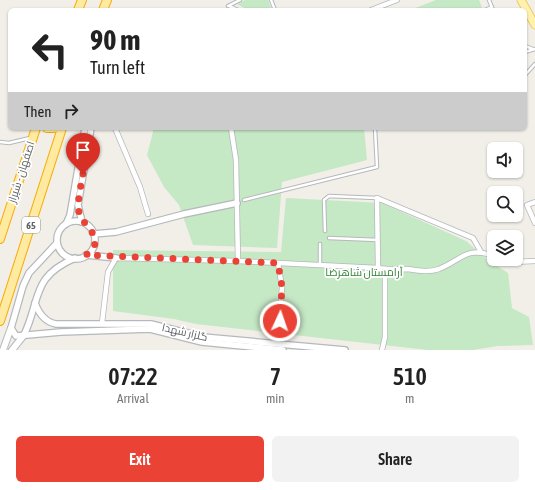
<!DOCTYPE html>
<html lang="en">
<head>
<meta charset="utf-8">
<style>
  :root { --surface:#fff; --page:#f2f2f2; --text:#222; --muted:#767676; --accent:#ea4335 }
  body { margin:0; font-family:"Asap Condensed",Cairo,sans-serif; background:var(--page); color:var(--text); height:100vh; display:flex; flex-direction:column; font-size:15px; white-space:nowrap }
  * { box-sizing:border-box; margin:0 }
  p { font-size:13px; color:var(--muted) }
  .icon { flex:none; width:22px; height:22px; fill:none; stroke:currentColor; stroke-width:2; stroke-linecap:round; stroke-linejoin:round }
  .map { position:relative; height:350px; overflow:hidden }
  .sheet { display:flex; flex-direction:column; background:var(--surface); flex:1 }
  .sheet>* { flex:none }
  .banner { position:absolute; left:8px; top:8px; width:519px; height:122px; border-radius:6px; box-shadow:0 1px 3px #0004; background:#fff; color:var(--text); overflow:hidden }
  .buttons { position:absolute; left:487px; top:142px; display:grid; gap:8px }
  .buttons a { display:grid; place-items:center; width:36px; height:36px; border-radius:6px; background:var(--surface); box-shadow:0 1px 3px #0004; font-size:20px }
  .pin { position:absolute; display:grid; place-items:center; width:34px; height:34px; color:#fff; margin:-41px -17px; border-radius:50% 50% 50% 0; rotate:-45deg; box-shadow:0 0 4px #0007 }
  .pin .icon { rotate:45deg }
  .me { position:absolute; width:44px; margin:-22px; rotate:3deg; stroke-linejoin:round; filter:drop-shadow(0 0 3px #0008) }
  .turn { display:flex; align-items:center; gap:14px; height:84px; padding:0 16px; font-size:18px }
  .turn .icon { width:52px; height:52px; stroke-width:2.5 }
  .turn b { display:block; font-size:28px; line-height:34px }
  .then { display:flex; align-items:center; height:38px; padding:0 16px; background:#0003; gap:8px; font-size:15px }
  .eta { display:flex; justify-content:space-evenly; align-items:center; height:68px; text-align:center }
  .eta b { font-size:24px; font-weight:600; line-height:28px }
  .action { display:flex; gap:8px; margin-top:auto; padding:8px 16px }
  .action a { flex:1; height:46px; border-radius:6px; background:var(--accent); color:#fff; font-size:16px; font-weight:600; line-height:46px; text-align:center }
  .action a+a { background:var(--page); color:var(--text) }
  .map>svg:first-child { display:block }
  .green { fill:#c5e8c5 }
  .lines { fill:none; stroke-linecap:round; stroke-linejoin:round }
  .service-casing { stroke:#b5b8bc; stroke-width:4.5 }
  .minor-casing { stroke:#b5b8bc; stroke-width:6 }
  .tertiary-casing { stroke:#b5b8bc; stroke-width:8 }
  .secondary-casing { stroke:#b6babf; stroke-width:8 }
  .primary-casing { stroke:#f2c960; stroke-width:9 }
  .trunk-casing { stroke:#f9ab00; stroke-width:10 }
  .service { stroke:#fff; stroke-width:2.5 }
  .minor { stroke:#fff; stroke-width:4.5 }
  .tertiary { stroke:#fff; stroke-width:5.5 }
  .secondary { stroke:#fff; stroke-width:6 }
  .primary { stroke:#fff2af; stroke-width:7 }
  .trunk { stroke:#feeaa1; stroke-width:8 }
  .route { stroke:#ea4335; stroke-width:7; stroke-dasharray:0 12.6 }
  .labels { text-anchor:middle; stroke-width:3.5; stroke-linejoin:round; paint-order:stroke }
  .shield { fill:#fff; stroke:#8f9295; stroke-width:1 }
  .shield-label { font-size:10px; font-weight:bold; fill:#5f6368 }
  .street-label { font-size:11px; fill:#5f6368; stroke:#fff }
  .park-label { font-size:11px; fill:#348238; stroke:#fff }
</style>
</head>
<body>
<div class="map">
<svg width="535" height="350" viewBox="0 0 535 350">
  <rect width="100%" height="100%" fill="#f1efe8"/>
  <g class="green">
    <path d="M245,0H268L271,8L248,10L237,4Z"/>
    <path d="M436,0H479L483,10H410Z"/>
    <path d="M152,128H364L367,160L282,182L277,248L193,245L179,205L164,187L147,155L153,132Z"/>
    <path d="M286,198L382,203L466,241L489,261L508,273L512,308L529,317L533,345L497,346L473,350H428L196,324L174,319L113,311V250L281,252Z"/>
  </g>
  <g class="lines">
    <defs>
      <g id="service">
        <path d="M271,0L275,10"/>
        <path d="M489,0L493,10"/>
        <path d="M228,6L240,0"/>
        <path d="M229,6L238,10"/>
        <path d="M485,10L492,7"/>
        <path d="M525,46L533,49"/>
        <path d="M525,52L535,49"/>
        <path d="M525,75L535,64"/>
        <path d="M0,142L9,143L30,138"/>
        <path d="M244,200L377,167L375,128"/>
        <path d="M325,231L324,200L329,196L377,198"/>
        <path d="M329,238L378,240"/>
        <path d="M320,265V244"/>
      </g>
      <g id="minor">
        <path d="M371,10L397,0"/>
        <path d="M115,128L140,187L148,214"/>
        <path d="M231,128L236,160L238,261"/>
        <path d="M535,202L527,205L535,223"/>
        <path d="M504,259L513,262L535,261"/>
        <path d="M378,268L377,198L473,238L481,252"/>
        <path d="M102,323L108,272L116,258L238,261L378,268C387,270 396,269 406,269C418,270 427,273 439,269C463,259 466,246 494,256"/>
        <path d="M278,344L282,287L278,263"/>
        <path d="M382,350L385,337V270"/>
      </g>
      <g id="tertiary">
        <circle cx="76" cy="240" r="19"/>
        <path d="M82,222L78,205L91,128"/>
        <path d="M66,224L70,215L85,128"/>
        <path d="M94,234L116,232L184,214L237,203"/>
        <path d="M57,243L29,273L23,286L11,328L16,336L61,332L150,329L202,342L283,350"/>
        <path d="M86,255L116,258"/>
        <path d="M35,303C39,314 45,322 56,324H151L203,337L345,350"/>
        <path d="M24,335C41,299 31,277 75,258"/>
      </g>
      <g id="secondary">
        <path d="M3,350L11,328"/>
        <path d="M12,350L24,335"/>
      </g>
      <path id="primary" d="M521,0L535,25"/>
      <g id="trunk">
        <path d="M78,10L82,0"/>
        <path d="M103,10L107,0"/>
        <path d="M47,128H54"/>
        <path d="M0,239L36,128"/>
        <path d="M0,321L62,128"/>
      </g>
    </defs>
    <use href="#service" class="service-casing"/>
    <use href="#minor" class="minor-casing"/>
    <use href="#tertiary" class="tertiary-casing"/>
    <use href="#secondary" class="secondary-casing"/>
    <use href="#primary" class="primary-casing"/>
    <use href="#trunk" class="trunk-casing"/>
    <use href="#service" class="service"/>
    <use href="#minor" class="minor"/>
    <use href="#tertiary" class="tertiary"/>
    <use href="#secondary" class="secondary"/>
    <use href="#primary" class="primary"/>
    <use href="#trunk" class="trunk"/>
  </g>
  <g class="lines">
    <path class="route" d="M83,174C81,186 77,200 79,212C82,227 109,238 86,255L278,263L282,287L280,321"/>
  </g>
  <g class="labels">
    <rect class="shield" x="22" y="217" width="18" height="16" rx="3"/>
    <g class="shield-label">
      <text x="31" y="229">65</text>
    </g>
    <g class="street-label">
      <text transform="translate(21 172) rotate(-72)" y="4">اصفهان - شیراز</text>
      <text transform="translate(185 332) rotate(13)" y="4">گلزار شهدا</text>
    </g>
    <g class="park-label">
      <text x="364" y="276">آرامستان شاهرضا</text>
    </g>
  </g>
</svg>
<div class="buttons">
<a><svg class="icon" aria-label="sound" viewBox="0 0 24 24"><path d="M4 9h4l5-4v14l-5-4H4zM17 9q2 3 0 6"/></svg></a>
<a><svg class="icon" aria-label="search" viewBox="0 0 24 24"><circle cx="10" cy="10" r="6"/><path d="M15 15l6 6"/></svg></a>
<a><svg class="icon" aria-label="layers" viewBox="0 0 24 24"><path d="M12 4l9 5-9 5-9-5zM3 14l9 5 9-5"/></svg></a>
</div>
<div class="pin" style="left:83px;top:174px;background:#d93025"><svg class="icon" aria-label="arrive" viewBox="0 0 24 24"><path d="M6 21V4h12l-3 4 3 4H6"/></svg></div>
<svg class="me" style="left:280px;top:321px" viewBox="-20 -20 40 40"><circle r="17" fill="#ea4335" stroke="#fff" stroke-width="3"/><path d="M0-11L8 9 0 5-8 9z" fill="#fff"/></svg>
<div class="banner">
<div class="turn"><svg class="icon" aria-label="left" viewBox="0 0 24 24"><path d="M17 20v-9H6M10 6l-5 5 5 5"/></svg><div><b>90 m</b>Turn left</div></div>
<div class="then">Then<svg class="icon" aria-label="right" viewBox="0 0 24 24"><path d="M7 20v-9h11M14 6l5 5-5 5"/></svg></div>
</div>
</div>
<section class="sheet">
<div class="eta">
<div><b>07:22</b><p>Arrival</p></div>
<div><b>7</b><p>min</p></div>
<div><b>510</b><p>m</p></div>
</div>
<div class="action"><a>Exit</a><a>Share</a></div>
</section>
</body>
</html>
